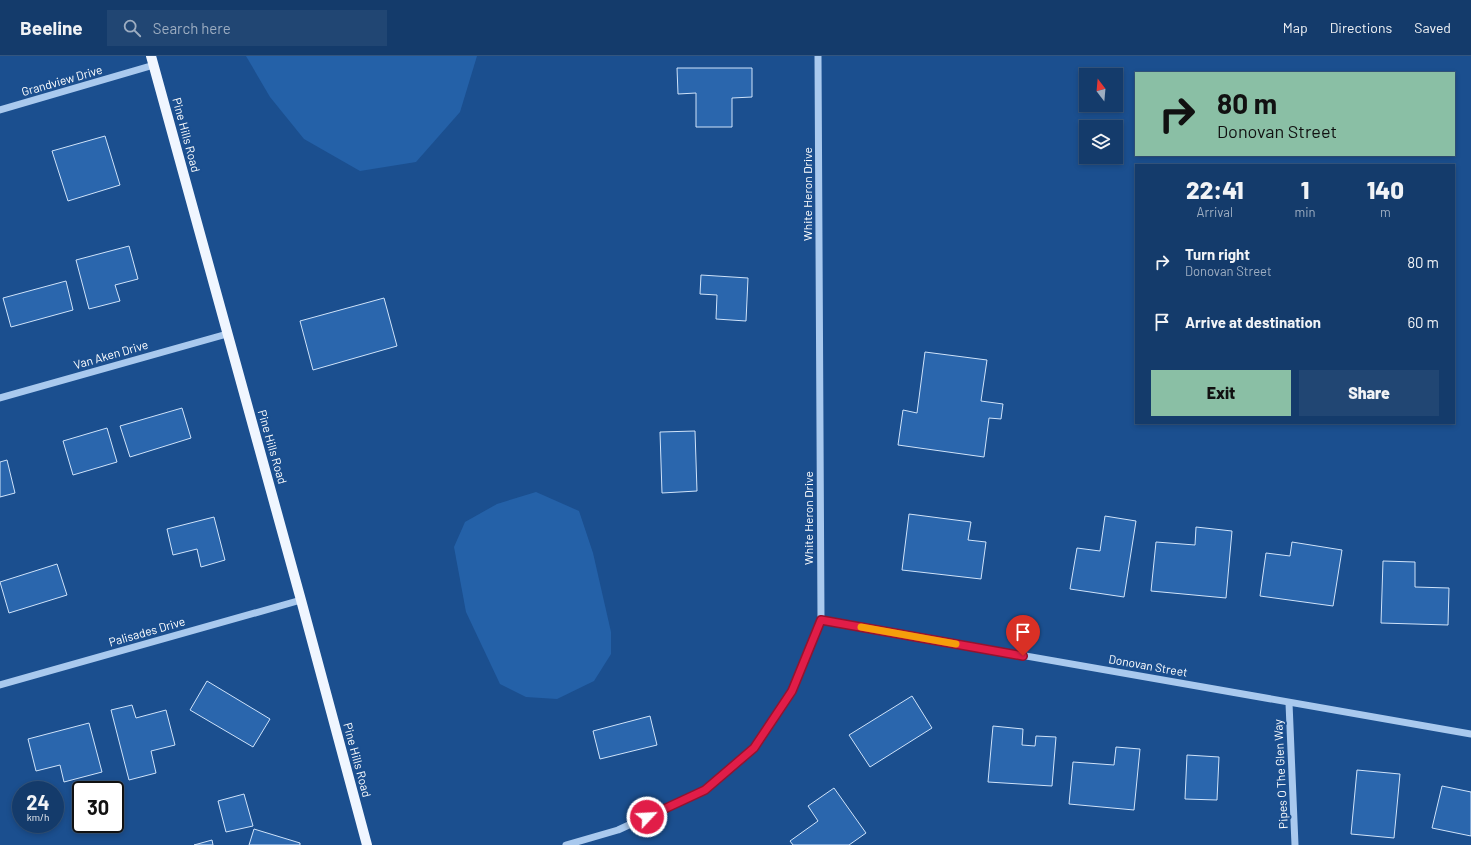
<!DOCTYPE html>
<html lang="en">
<head>
<meta charset="utf-8">
<style>
  :root { --surface:#143b6b; --page:#214673; --text:#f1f3f6; --muted:#9dadc1; --line:#33557e; --accent:#8abfa5 }
  body { margin:0; font-family:Barlow,sans-serif; background:var(--page); color:var(--text); height:100vh; display:flex; flex-direction:column; font-size:15px; white-space:nowrap }
  * { box-sizing:border-box; margin:0 }
  p { font-size:13px; color:var(--muted) }
  .icon { flex:none; width:22px; height:22px; fill:none; stroke:currentColor; stroke-width:2; stroke-linecap:round; stroke-linejoin:round }
  .map { position:relative; flex:1; overflow:hidden }
  .details { position:absolute; left:1135px; top:108px; width:320px; height:260px; display:flex; flex-direction:column; background:var(--surface); border-radius:0px; box-shadow:0 2px 6px #0003,0 0 0 1px var(--line) }
  .details>* { flex:none }
  .banner { position:absolute; left:1135px; top:16px; width:320px; height:84px; border-radius:0px; box-shadow:0 2px 6px #0003,0 0 0 1px var(--line); background:#8abfa5; color:#111; overflow:hidden }
  .needle { width:26px; rotate:344deg }
  .tools { position:absolute; left:1079px; top:12px; display:grid; gap:8px }
  .tools a { display:grid; place-items:center; width:44px; height:44px; border-radius:0px; background:var(--surface); box-shadow:0 2px 6px #0003,0 0 0 1px var(--line); font-size:20px }
  .speed { position:absolute; left:12px; top:725px; display:flex; gap:8px; font-size:20px; font-weight:700; text-align:center }
  .speed>* { display:grid; place-content:center; width:52px; height:52px; border-radius:50%; background:var(--surface); box-shadow:0 2px 6px #0003,0 0 0 1px var(--line); line-height:1 }
  .speed small { font-size:10px; font-weight:400 }
  .speed .limit { border:2px solid #111; border-radius:6px; background:#fff; color:#111 }
  .pin { position:absolute; display:grid; place-items:center; width:34px; height:34px; color:#fff; margin:-41px -17px; border-radius:50% 50% 50% 0; rotate:-45deg; box-shadow:0 0 4px #0007 }
  .pin .icon { rotate:45deg }
  .me { position:absolute; width:44px; margin:-22px; rotate:65deg; stroke-linejoin:round; filter:drop-shadow(0 0 3px #0008) }
  .turn { display:flex; align-items:center; gap:14px; height:84px; padding:0 16px; font-size:18px }
  .turn .icon { width:52px; height:52px; stroke-width:2.5 }
  .turn b { display:block; font-size:28px; line-height:34px }
  .eta { display:flex; justify-content:space-evenly; align-items:center; height:68px; text-align:center }
  .eta b { font-size:24px; font-weight:800; line-height:28px }
  .cta { display:flex; gap:8px; margin-top:auto; padding:8px 16px }
  .cta a { flex:1; height:46px; border-radius:0px; background:var(--accent); color:#111; font-size:16px; font-weight:800; line-height:46px; text-align:center }
  .cta a+a { background:var(--page); color:var(--text) }
  ul { padding:0; list-style:none }
  li { display:flex; align-items:center; gap:12px; height:60px; padding:0 16px }
  li div { flex:1 }
  li b { display:block; font-size:15px }
  li em { font-style:normal }
  header { display:flex; align-items:center; gap:24px; box-sizing:border-box; height:56px; padding:0 20px; background:var(--surface); border-bottom:1px solid var(--line) }
  header strong { font-size:19px }
  nav { display:flex; gap:22px; margin-inline-start:auto; font-size:14px }
  .search { width:280px; height:36px; background:var(--page); display:flex; align-items:center; gap:10px; box-sizing:border-box; padding:0 14px; border-radius:0px; color:var(--muted); font-size:15px }
  .map>svg:first-child { display:block }
  .green { fill:#2461a8 }
  .building { fill:#2a66ad; stroke:#cfe3fa }
  .lines { fill:none; stroke-linecap:round; stroke-linejoin:round }
  .minor { stroke:#a9c9ee; stroke-width:7 }
  .major { stroke:#f0f6ff; stroke-width:10 }
  .route-casing { stroke:#92132f; stroke-width:10 }
  .route { stroke:#e11d48; stroke-width:7 }
  .slow { stroke:#f59e0b; stroke-width:7 }
  .labels { text-anchor:middle; stroke-width:4; stroke-linejoin:round; paint-order:stroke }
  .street-label { font-size:12px; fill:#fff; stroke:#1b4f8f }
</style>
</head>
<body>
<header>
<strong>Beeline</strong>
<div class="search"><svg class="icon" aria-label="search" viewBox="0 0 24 24"><circle cx="10" cy="10" r="6"/><path d="M15 15l6 6"/></svg>Search here</div>
<nav><a>Map</a><a>Directions</a><a>Saved</a></nav>
</header>
<div class="map">
<svg width="1471" height="789" viewBox="0 0 1471 789">
  <rect width="100%" height="100%" fill="#1b4f8f"/>
  <g class="green">
    <path d="M246,0H477L460,56L416,106L360,115L304,83L270,41Z"/>
    <path d="M536,436L579,455L593,497L611,576V598L594,625L557,643L526,641L500,628L466,556L454,491L465,466L497,448Z"/>
  </g>
  <g class="building">
    <path d="M677,12H752V41L732,42V71H696V37L678,38Z"/>
    <path d="M105,80L120,129L68,145L52,95Z"/>
    <path d="M129,190L138,223L115,229L120,245L89,253L76,204Z"/>
    <path d="M701,219L748,222L746,265L716,263L717,239L700,238Z"/>
    <path d="M66,225L73,254L11,271L3,242Z"/>
    <path d="M384,242L397,290L313,314L300,265Z"/>
    <path d="M925,296L987,304L981,345L1003,348L1001,363L989,362L984,401L898,389L903,354L917,357Z"/>
    <path d="M182,352L191,382L130,401L120,370Z"/>
    <path d="M107,372L117,406L73,419L63,385Z"/>
    <path d="M695,375L697,435L662,437L660,376Z"/>
    <path d="M7,404L15,437L0,441V406Z"/>
    <path d="M909,458L971,466L968,484L986,486L981,523L902,514Z"/>
    <path d="M1105,460L1136,465L1124,541L1070,533L1077,492L1100,495Z"/>
    <path d="M214,461L225,504L201,511L197,493L173,499L167,473Z"/>
    <path d="M1196,471L1232,475L1226,542L1151,535L1156,486L1195,489Z"/>
    <path d="M1292,486L1342,494L1333,550L1260,540L1266,497L1290,500Z"/>
    <path d="M1383,505L1415,506V531L1449,532L1448,569L1381,567Z"/>
    <path d="M57,508L67,539L9,557L0,526Z"/>
    <path d="M207,625L270,663L253,691L190,654Z"/>
    <path d="M912,640L932,672L870,711L849,679Z"/>
    <path d="M132,649L136,662L166,654L175,689L151,695L156,717L129,724L111,654Z"/>
    <path d="M650,660L657,689L600,703L593,675Z"/>
    <path d="M89,667L102,716L64,726L60,709L36,715L28,683Z"/>
    <path d="M993,670L1023,673L1022,689L1035,690L1036,680L1056,681L1052,730L988,726Z"/>
    <path d="M1116,691L1140,693L1134,754L1069,748L1073,706L1114,709Z"/>
    <path d="M1187,699L1219,701L1217,744L1185,743Z"/>
    <path d="M1357,714L1400,718L1394,782L1351,778Z"/>
    <path d="M1442,730L1471,736V780L1432,772Z"/>
    <path d="M834,732L866,777L849,789H793L790,785L818,765L808,750Z"/>
    <path d="M244,738L253,770L226,776L218,745Z"/>
    <path d="M254,773L300,787V789H249Z"/>
    <path d="M212,784L213,789H194Z"/>
  </g>
  <g class="lines">
    <g class="minor">
      <path d="M0,54L154,9"/>
      <path d="M0,342L227,278"/>
      <path d="M821,564L1471,678"/>
      <path d="M0,629L301,544"/>
      <path d="M1289,647L1295,789"/>
      <path d="M566,789L618,774L705,734L754,692L793,635L821,564L818,0"/>
    </g>
    <path class="major" d="M151,0L301,544L367,789"/>
  </g>
  <g class="lines">
    <defs>
      <path id="route" d="M647,761L705,734L754,692L792,635L821,564L1023,600"/>
    </defs>
    <use href="#route" class="route-casing"/>
    <use href="#route" class="route"/>
    <path class="slow" d="M861,571L956,588"/>
  </g>
  <g class="labels">
    <g class="street-label">
      <text transform="translate(62 25) rotate(-16)" y="4">Grandview Drive</text>
      <text transform="translate(186 79) rotate(75)" y="4">Pine Hills Road</text>
      <text transform="translate(808 138) rotate(-90)" y="4">White Heron Drive</text>
      <text transform="translate(111 299) rotate(-16)" y="4">Van Aken Drive</text>
      <text transform="translate(272 391) rotate(74)" y="4">Pine Hills Road</text>
      <text transform="translate(809 462) rotate(-90)" y="4">White Heron Drive</text>
      <text transform="translate(147 576) rotate(-16)" y="4">Palisades Drive</text>
      <text transform="translate(1148 610) rotate(10)" y="4">Donovan Street</text>
      <text transform="translate(357 704) rotate(75)" y="4">Pine Hills Road</text>
      <text transform="translate(1281 718) rotate(-93)" y="4">Pipes O The Glen Way</text>
    </g>
  </g>
</svg>
<div class="tools">
<a><svg class="needle" viewBox="-14 -14 28 28"><path d="M0-13l5 13h-10z" fill="#e53935"/><path d="M0 13l5-13h-10z" fill="#9dadc1"/></svg></a>
<a><svg class="icon" aria-label="layers" viewBox="0 0 24 24"><path d="M12 4l9 5-9 5-9-5zM3 14l9 5 9-5"/></svg></a>
</div>
<div class="speed"><div>24<small>km/h</small></div><div class="limit">30</div></div>
<div class="pin" style="left:1023px;top:600px;background:#d93025"><svg class="icon" aria-label="arrive" viewBox="0 0 24 24"><path d="M6 21V4h12l-3 4 3 4H6"/></svg></div>
<svg class="me" style="left:647px;top:761px" viewBox="-20 -20 40 40"><circle r="17" fill="#e11d48" stroke="#fff" stroke-width="3"/><path d="M0-11L8 9 0 5-8 9z" fill="#fff"/></svg>
<div class="banner">
<div class="turn"><svg class="icon" aria-label="right" viewBox="0 0 24 24"><path d="M7 20v-9h11M14 6l5 5-5 5"/></svg><div><b>80 m</b>Donovan Street</div></div>
</div>
<section class="details">
<div class="eta">
<div><b>22:41</b><p>Arrival</p></div>
<div><b>1</b><p>min</p></div>
<div><b>140</b><p>m</p></div>
</div>
<ul>
<li><svg class="icon" aria-label="right" viewBox="0 0 24 24"><path d="M7 20v-9h11M14 6l5 5-5 5"/></svg><div><b>Turn right</b><p>Donovan Street</p></div><em>80 m</em></li>
<li><svg class="icon" aria-label="arrive" viewBox="0 0 24 24"><path d="M6 21V4h12l-3 4 3 4H6"/></svg><div><b>Arrive at destination</b></div><em>60 m</em></li>
</ul>
<div class="cta"><a>Exit</a><a>Share</a></div>
</section>
</div>
</body>
</html>
